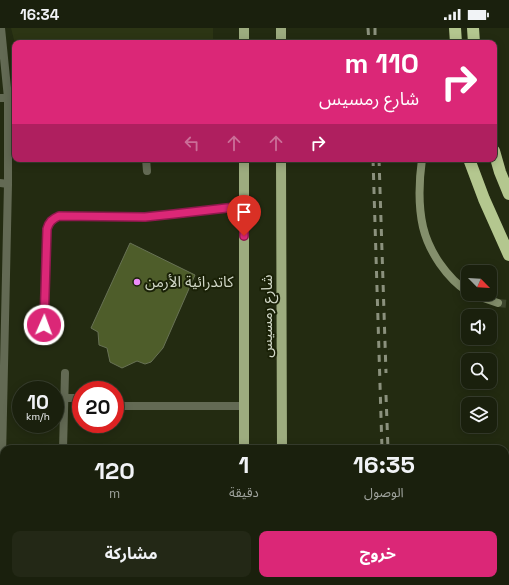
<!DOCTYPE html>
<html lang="ar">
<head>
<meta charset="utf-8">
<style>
  :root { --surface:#1a200d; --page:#232816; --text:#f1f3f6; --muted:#9fa39d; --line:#383e2e; --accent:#db2777 }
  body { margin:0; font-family:"Space Grotesk","Noto Sans Arabic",sans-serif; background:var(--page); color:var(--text); direction:rtl; height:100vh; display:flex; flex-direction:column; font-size:15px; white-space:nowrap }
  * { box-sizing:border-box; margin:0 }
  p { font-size:13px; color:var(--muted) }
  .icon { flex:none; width:22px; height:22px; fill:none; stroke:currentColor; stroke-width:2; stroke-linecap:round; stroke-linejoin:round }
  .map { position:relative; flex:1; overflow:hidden; direction:ltr }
  .panel { position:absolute; left:0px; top:417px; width:509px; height:140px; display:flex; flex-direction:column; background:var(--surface); border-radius:12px 12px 0 0; box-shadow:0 2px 10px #0003,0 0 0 1px var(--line); direction:rtl }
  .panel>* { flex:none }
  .top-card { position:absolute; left:12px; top:12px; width:485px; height:122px; border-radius:8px; box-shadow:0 2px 10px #0003,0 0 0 1px var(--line); direction:rtl; background:#db2777; color:#fff; overflow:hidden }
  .needle { width:26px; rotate:114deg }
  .tools { position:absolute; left:461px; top:237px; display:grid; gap:8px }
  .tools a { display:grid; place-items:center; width:36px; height:36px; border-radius:8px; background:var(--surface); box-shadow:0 2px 10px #0003,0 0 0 1px var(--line); font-size:20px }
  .speed { position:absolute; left:12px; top:353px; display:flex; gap:8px; font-size:20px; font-weight:700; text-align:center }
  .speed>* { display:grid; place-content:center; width:52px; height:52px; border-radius:50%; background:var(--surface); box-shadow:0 2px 10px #0003,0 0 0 1px var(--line); line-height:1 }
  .speed small { font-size:10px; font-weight:400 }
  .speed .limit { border:6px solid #d22; background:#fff; color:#111 }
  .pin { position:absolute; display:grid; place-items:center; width:34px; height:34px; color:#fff; margin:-41px -17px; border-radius:50% 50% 50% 0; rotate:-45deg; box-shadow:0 0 4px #0007 }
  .pin .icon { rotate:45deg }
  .me { position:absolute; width:44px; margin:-22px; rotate:2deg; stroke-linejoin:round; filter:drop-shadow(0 0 3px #0008) }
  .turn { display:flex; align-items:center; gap:14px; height:84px; padding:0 12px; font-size:18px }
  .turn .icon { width:52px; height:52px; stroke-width:2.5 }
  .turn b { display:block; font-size:28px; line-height:34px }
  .lanes { display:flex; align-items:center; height:38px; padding:0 12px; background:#0003; justify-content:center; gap:20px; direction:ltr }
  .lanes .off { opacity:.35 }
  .eta { display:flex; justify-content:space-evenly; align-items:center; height:68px; text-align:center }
  .eta b { font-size:24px; font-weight:700; line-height:28px }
  .primary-button { display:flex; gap:8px; margin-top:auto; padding:8px 12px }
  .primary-button a { flex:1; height:46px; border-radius:8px; background:var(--accent); color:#fff; font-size:16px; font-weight:700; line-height:46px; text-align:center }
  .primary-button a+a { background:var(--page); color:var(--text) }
  .status { display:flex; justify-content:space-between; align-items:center; height:28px; padding:0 20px; background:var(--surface); direction:ltr }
  .status svg { height:11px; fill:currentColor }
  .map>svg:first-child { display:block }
  .built { fill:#2c3514 }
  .building { fill:#4e5d2a; stroke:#687255 }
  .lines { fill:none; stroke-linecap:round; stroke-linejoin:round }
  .secondary-tunnel { stroke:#3d452c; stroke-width:8; stroke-dasharray:8 4; stroke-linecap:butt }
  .lane { stroke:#636a54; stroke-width:8 }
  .street { stroke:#636a54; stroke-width:8 }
  .secondary { stroke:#848f6c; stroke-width:8 }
  .primary { stroke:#9dac7f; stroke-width:10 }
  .highway { stroke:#b4c78f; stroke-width:12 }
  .rail { stroke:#8b917d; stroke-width:3; stroke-dasharray:7 7; stroke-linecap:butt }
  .route-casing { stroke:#8e194d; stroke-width:10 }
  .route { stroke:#db2777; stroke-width:7 }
  .poi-dot { fill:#ed8cf9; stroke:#1a2107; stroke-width:1.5 }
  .labels { text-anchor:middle; stroke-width:4; stroke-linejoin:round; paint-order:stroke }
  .poi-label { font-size:15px; fill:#d2d8c8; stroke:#1a2107; text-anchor:start }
  .street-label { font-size:15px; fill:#d2d8c8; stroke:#1a2107 }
</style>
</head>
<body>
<div class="status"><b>16:34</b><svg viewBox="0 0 49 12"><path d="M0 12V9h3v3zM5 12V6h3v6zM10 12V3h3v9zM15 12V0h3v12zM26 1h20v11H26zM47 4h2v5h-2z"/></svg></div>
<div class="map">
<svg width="509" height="557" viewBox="0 0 509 557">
  <rect width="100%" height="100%" fill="#232b11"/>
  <path class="built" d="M11,0H213V15H15V16Z"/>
  <path class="building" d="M130,215L195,247L163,320L151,334L145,336L137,333L122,340L110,334L107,320L99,317L98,304L91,300Z"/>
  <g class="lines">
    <path class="secondary-tunnel" d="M498,275L509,276"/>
    <g class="lane">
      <path d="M44,297L47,201C49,194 52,191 59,188L145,189L174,186L244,178"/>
      <path d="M123,378H244"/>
    </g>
    <g class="street">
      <path d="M1,0L8,70V156L2,429V557"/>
      <path d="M0,70H15"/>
      <path d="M146,131L147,143"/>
      <path d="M0,155L8,156"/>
      <path d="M65,370H81"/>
      <path d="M63,421L65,345"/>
    </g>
    <g class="secondary">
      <path d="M422,131C419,153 418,177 423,199C429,224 447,250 468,264"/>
      <path d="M472,266L498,275"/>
    </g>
    <g class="primary">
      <path d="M244,0V15"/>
      <path d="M281,0V15"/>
      <path d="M244,131V421"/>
      <path d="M281,131L282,421"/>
      <path d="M282,553V557"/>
      <path d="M244,557V553"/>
    </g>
    <g class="highway">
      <path d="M455,0L456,15"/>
      <path d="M473,0L474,15"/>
      <path d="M494,123L500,144L509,166"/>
      <path d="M469,131L484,171L509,227"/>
    </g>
    <g class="rail">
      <path d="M368,0L369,15"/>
      <path d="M375,0V15"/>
      <path d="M373,131L382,421"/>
      <path d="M379,131L386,345"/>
      <path d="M386,367L388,421"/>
      <path d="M392,553V557"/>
      <path d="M384,557V553"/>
    </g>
  </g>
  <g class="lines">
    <defs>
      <path id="route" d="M44,297L47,201C49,194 52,191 59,188L145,189L174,186L244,178V208"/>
    </defs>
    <use href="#route" class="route-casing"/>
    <use href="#route" class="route"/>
  </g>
  <circle class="poi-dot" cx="137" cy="254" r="4"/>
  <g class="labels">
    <g class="poi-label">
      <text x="145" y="259">كاتدرائية الأرمن</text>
    </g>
    <g class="street-label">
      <text transform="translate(267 288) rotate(-90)" y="5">شارع رمسيس</text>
    </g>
  </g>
</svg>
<div class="tools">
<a><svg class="needle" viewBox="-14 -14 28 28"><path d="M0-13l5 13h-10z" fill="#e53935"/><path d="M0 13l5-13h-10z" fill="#9fa39d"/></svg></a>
<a><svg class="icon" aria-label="sound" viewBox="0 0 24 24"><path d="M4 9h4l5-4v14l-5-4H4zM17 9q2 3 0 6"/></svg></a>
<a><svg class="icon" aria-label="search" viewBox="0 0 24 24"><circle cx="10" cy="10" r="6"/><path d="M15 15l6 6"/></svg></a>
<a><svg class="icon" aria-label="layers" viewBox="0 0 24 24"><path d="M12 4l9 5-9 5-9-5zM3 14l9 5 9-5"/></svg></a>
</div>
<div class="speed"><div>10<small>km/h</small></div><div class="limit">20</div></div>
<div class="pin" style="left:244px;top:208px;background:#d93025"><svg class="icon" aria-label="arrive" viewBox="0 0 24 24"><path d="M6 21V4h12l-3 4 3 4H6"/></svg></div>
<svg class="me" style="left:44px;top:297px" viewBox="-20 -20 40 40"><circle r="17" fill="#db2777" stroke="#fff" stroke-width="3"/><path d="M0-11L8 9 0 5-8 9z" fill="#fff"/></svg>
<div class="top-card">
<div class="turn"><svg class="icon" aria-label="right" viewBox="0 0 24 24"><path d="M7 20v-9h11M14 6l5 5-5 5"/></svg><div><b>110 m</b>شارع رمسيس</div></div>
<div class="lanes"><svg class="icon off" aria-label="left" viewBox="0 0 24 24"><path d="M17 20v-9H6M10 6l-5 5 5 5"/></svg><svg class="icon off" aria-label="ahead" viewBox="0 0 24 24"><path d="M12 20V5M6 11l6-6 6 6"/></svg><svg class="icon off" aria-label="ahead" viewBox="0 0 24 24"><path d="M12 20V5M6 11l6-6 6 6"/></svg><svg class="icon" aria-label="right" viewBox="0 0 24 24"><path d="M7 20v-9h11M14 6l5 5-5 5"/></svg></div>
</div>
<section class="panel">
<div class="eta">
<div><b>16:35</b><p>الوصول</p></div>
<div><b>1</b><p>دقيقة</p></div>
<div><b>120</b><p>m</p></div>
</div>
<div class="primary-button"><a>خروج</a><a>مشاركة</a></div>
</section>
</div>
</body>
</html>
